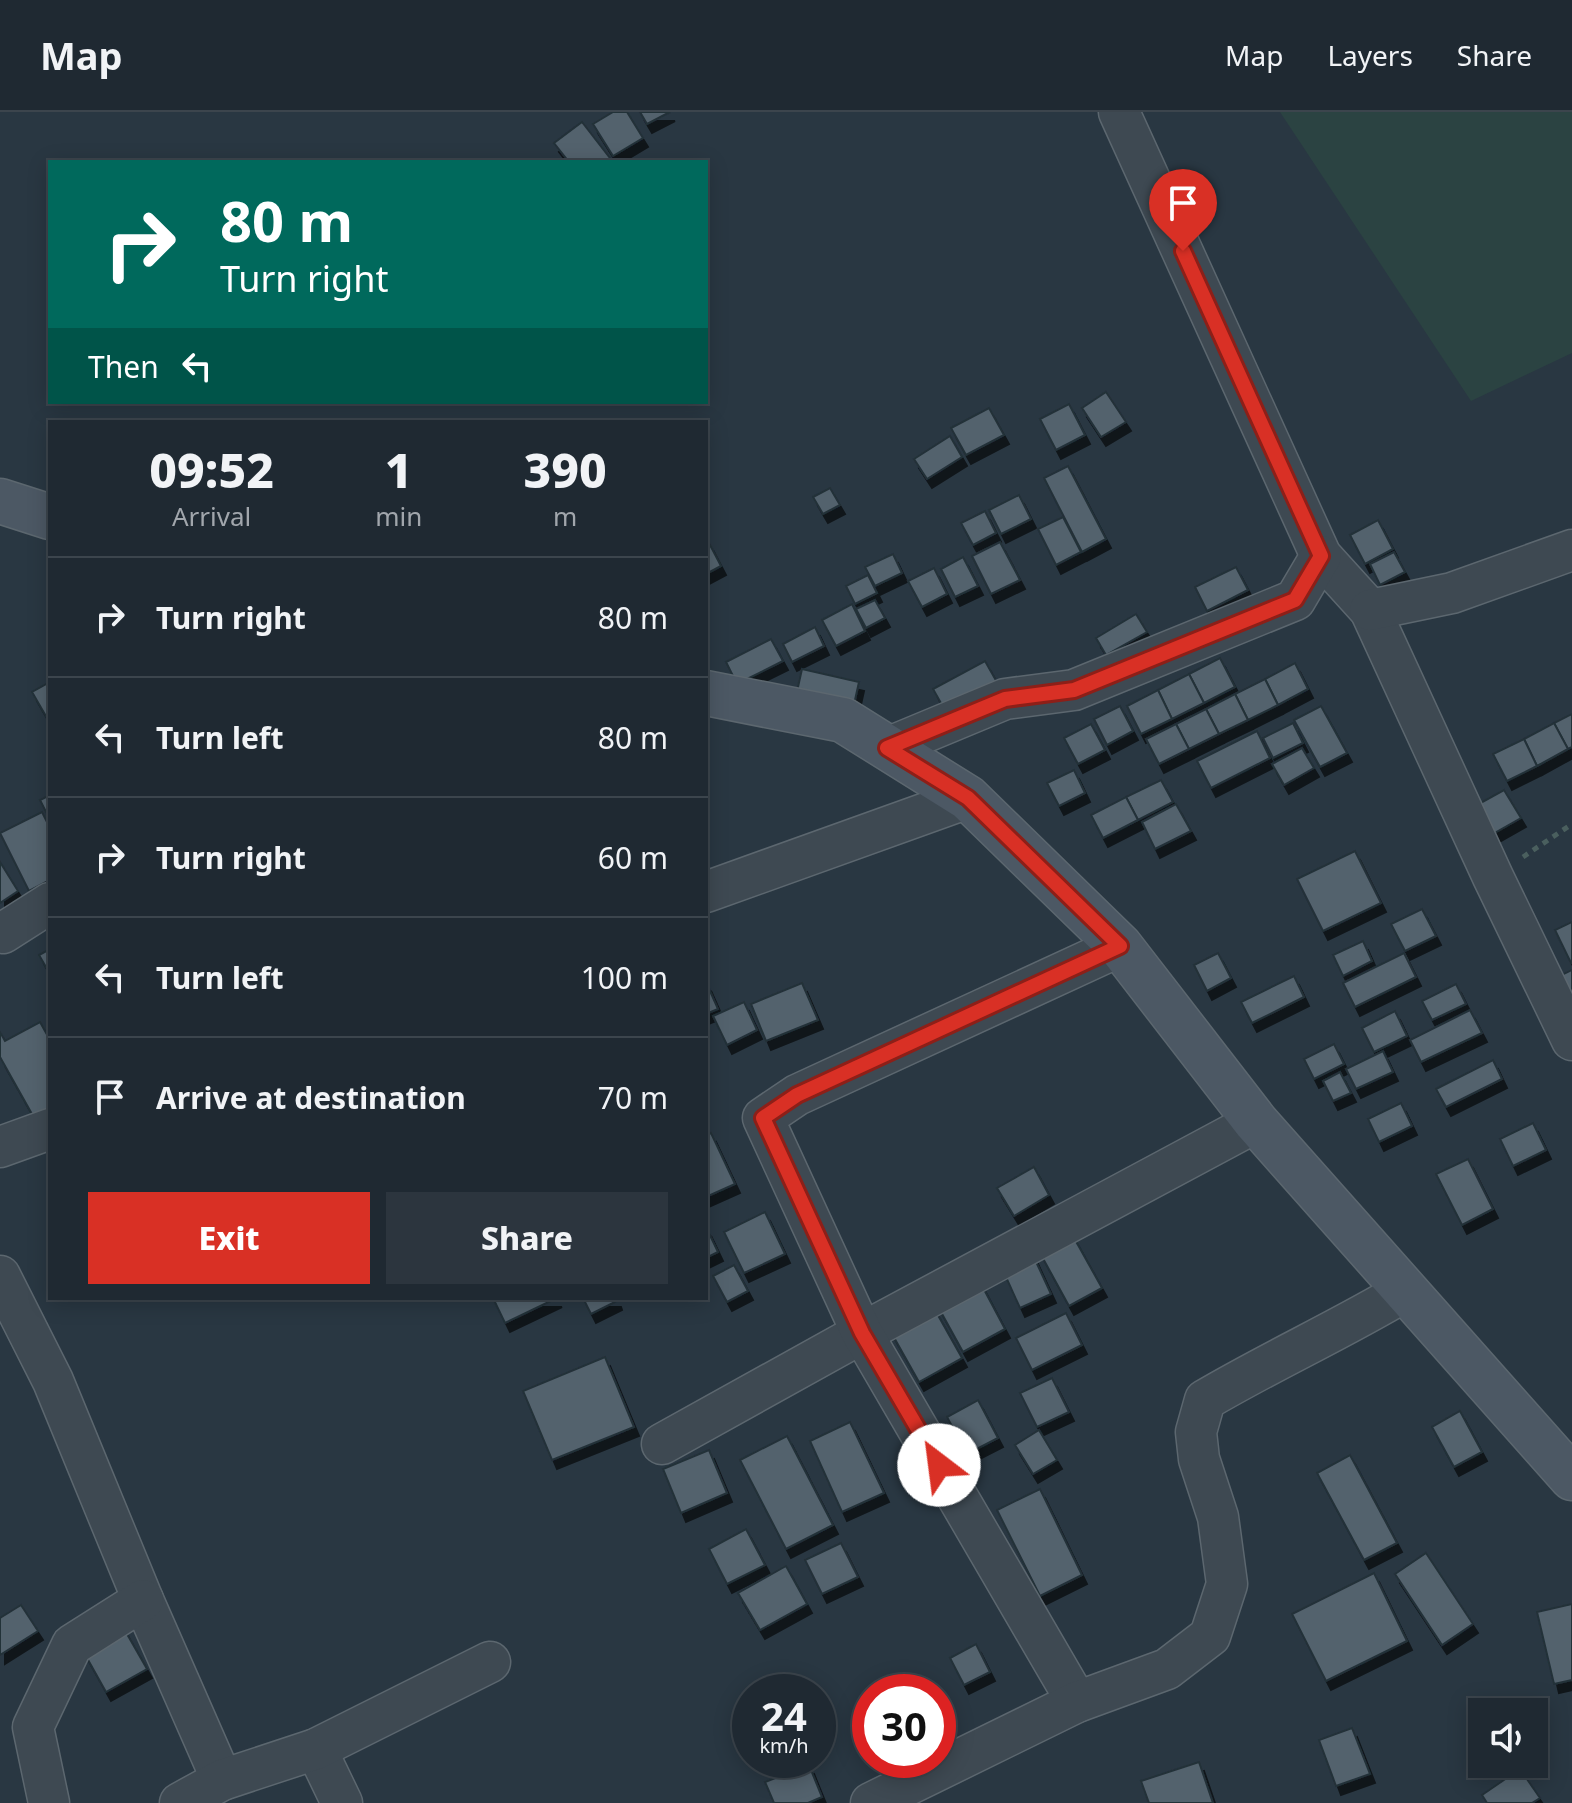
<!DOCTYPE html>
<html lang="en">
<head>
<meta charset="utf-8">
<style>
  :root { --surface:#1f2932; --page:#2c353e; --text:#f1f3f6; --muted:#a1a6ac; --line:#3c454d; --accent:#d93025 }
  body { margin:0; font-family:"Noto Sans",sans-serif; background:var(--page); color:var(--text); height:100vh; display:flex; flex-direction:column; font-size:30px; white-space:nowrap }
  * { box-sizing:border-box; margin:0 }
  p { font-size:26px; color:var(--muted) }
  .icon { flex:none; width:44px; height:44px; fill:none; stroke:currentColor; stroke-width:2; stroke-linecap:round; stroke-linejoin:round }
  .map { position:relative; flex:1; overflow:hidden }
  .sheet { position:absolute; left:48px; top:308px; width:660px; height:880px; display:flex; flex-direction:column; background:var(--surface); border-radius:0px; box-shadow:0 4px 20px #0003,0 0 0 2px var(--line) }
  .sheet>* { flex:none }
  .top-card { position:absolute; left:48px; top:48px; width:660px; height:244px; border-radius:0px; box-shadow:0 4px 20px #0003,0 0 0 2px var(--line); background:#00695c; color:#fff; overflow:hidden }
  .tools { position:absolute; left:1468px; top:1586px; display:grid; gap:16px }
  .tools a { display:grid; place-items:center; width:80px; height:80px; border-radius:0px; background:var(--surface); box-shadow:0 4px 20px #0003,0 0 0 2px var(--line); font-size:40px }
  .speed { position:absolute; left:732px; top:1562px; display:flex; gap:16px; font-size:40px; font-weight:700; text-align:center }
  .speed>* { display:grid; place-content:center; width:104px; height:104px; border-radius:50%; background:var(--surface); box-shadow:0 4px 20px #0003,0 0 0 2px var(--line); line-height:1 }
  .speed small { font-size:20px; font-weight:400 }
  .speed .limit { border:12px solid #d22; background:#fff; color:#111 }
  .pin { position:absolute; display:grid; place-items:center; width:68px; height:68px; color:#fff; margin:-82px -34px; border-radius:50% 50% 50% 0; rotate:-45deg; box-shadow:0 0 8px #0007 }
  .pin .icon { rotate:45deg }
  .me { position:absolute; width:88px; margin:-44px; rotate:330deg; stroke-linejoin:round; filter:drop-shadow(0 0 6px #0008) }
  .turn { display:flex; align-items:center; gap:28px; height:168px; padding:0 40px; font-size:36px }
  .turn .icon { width:104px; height:104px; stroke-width:2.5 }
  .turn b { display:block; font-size:56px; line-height:68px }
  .then { display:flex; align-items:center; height:76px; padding:0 40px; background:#0003; gap:16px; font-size:30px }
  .eta { display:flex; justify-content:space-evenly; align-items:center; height:136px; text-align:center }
  .eta b { font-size:48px; font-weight:800; line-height:56px }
  .button { display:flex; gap:16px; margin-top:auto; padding:16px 40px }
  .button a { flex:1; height:92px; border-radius:0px; background:var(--accent); color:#fff; font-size:32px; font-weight:800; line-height:92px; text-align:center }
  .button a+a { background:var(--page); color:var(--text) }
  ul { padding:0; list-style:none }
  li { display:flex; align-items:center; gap:24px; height:120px; padding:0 40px; border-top:2px solid var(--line) }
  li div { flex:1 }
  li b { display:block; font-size:30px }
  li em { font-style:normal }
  header { display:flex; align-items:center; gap:48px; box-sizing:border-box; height:112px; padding:0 40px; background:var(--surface); border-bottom:2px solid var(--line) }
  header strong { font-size:38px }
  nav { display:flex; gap:44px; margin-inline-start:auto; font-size:28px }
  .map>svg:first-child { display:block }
  .green { fill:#2b4342 }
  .building { fill:#53626d; stroke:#243039; stroke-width:2; filter:url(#shadow) }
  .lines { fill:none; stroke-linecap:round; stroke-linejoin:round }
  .street-casing { stroke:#5c676f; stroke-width:43 }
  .secondary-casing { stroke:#5c676f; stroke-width:47 }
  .path { stroke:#4a5f5e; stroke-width:5; stroke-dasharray:6 6; stroke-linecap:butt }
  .street { stroke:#3e4952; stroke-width:40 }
  .secondary { stroke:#4c5864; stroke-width:44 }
  .route-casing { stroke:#8d1f18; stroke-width:20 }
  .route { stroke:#d93025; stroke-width:14 }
</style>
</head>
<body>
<header>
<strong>Map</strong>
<nav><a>Map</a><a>Layers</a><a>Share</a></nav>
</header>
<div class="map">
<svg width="1572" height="1691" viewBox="0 0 1572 1691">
  <defs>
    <filter id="shadow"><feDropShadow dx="5" dy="9" stdDeviation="0" flood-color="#0009"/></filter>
  </defs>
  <rect width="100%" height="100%" fill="#293742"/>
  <path class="green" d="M1280,0H1572V241L1471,289Z"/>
  <g class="building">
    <path d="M613,0H627L643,26L613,44L593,12Z"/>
    <path d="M640,0H670L647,12Z"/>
    <path d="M582,10L613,50H569L554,31Z"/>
    <path d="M1106,280L1126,310L1101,325L1082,296Z"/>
    <path d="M1069,292L1085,323L1056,338L1040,307Z"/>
    <path d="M989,296L1004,323L966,343L951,316Z"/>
    <path d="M950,324L962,345L927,367L914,347Z"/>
    <path d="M1068,354L1106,427L1082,440L1044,366Z"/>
    <path d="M830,376L840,393L823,402L813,385Z"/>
    <path d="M1019,383L1031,407L1001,422L989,398Z"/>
    <path d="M985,399L996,421L973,433L961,411Z"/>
    <path d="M1063,405L1081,440L1056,453L1038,417Z"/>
    <path d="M1378,408L1393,437L1365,452L1350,423Z"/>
    <path d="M1000,430L1020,468L991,482L972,444Z"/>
    <path d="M709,431L721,454L706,462V433Z"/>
    <path d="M1394,440L1405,460L1380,473L1370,452Z"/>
    <path d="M893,442L902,461L875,474L865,455Z"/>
    <path d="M963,445L978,474L955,485L941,457Z"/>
    <path d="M1236,455L1248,478L1207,499L1195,475Z"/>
    <path d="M934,456L947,482L922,495L908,469Z"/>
    <path d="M868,463L877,481L855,492L846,474Z"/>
    <path d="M875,488L885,506L866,516L856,497Z"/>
    <path d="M852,492L865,519L836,534L822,508Z"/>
    <path d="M1136,502L1147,520L1106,543L1096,526Z"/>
    <path d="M815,515L824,534L792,550L783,532Z"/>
    <path d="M771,527L783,549L737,572L726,550Z"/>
    <path d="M1220,546L1235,575L1204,591L1189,562Z"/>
    <path d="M985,549L998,572L946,600L933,577Z"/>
    <path d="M1295,551L1308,577L1278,593L1265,567Z"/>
    <path d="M802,557L859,570L853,597L796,584Z"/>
    <path d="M1189,562L1204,591L1172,607L1158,578Z"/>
    <path d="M1265,567L1278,593L1248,608L1235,582Z"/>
    <path d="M50,570V605L47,606L32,580Z"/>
    <path d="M1158,578L1172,607L1141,622L1127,594Z"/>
    <path d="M1235,582L1248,608L1219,622L1206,597Z"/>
    <path d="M1120,594L1133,619L1107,633L1094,607Z"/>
    <path d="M1321,594L1347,641L1320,655L1294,608Z"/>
    <path d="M1206,597L1219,622L1189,637L1176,612Z"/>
    <path d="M1572,602V635L1568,637L1554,611Z"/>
    <path d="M1293,611L1303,631L1273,646L1263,626Z"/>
    <path d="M1554,611L1568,637L1537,654L1524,627Z"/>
    <path d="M1091,612L1105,638L1078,652L1064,626Z"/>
    <path d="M1176,612L1189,637L1159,652L1146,627Z"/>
    <path d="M1257,619L1270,646L1211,676L1197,649Z"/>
    <path d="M1524,627L1537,654L1507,669L1493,642Z"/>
    <path d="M1302,636L1314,656L1284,673L1272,652Z"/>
    <path d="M1074,658L1085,681L1059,694L1047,671Z"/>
    <path d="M1161,668L1173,690L1138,708L1126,685Z"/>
    <path d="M1504,678L1521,706L1491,723L1475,694Z"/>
    <path d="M50,683V708L40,688Z"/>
    <path d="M1126,685L1138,708L1103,726L1091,703Z"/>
    <path d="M1176,692L1191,719L1155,737L1142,710Z"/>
    <path d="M42,700L50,716V768L29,779L0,721Z"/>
    <path d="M1355,739L1381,791L1323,819L1297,767Z"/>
    <path d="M0,750L18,779L0,791Z"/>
    <path d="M1422,797L1436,824L1405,839L1391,812Z"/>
    <path d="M1572,810V851H1571L1555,818Z"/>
    <path d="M1363,829L1372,849L1343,864L1333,843Z"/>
    <path d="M50,837V862L39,843Z"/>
    <path d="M1218,841L1231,866L1207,879L1194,853Z"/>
    <path d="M1404,841L1416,865L1355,895L1343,871Z"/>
    <path d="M1572,858V886L1553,867Z"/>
    <path d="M1294,864L1304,885L1252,911L1241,890Z"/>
    <path d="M706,870L718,897L706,902Z"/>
    <path d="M802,871L818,908L766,929L751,892Z"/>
    <path d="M1456,872L1466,892L1432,908L1422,889Z"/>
    <path d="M744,890L757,918L727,933L713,904Z"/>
    <path d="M1470,898L1482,921L1421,950L1410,928Z"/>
    <path d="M1395,899L1407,924L1374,940L1362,916Z"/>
    <path d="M40,910L50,928V1003L37,1011L0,945V920L5,929Z"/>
    <path d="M1334,932L1344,952L1314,967L1304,947Z"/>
    <path d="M1383,939L1393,960L1356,977L1346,957Z"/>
    <path d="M1493,948L1502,967L1446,995L1436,977Z"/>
    <path d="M1340,960L1351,981L1333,989L1323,969Z"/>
    <path d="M1401,991L1412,1014L1379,1030L1368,1007Z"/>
    <path d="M1533,1011L1546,1038L1513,1054L1500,1027Z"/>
    <path d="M711,1021L735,1072L706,1085V1024Z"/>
    <path d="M1468,1047L1493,1097L1462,1113L1436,1062Z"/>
    <path d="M1034,1055L1049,1083L1014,1104L997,1076Z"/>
    <path d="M765,1100L785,1142L744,1161L724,1120Z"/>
    <path d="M706,1115L718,1140L706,1146Z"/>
    <path d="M1073,1124L1102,1176L1069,1194L1040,1141Z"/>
    <path d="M1032,1141L1051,1182L1020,1196L1001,1154Z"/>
    <path d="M734,1153L748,1179L727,1190L713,1164Z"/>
    <path d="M979,1168L1005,1217L963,1240L936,1191Z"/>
    <path d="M493,1186H557L505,1211Z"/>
    <path d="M583,1186H616L617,1189L591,1202Z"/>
    <path d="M930,1189L962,1246L919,1270L887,1213Z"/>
    <path d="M1066,1201L1082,1233L1032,1258L1016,1226Z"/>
    <path d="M605,1245L634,1315L552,1348L523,1279Z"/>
    <path d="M1052,1266L1069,1300L1037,1315L1020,1281Z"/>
    <path d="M978,1288L998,1326L967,1342L947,1305Z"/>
    <path d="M1460,1299L1482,1340L1454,1355L1432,1315Z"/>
    <path d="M850,1310L884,1381L842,1400L810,1329Z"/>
    <path d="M1039,1318L1057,1348L1033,1362L1015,1333Z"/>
    <path d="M787,1324L833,1413L786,1437L740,1348Z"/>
    <path d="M709,1338L727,1381L681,1401L663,1357Z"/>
    <path d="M1350,1343L1397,1431L1364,1448L1317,1361Z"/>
    <path d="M1040,1377L1082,1463L1040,1484L997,1398Z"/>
    <path d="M746,1417L765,1453L727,1472L709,1437Z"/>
    <path d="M841,1431L858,1465L822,1482L805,1448Z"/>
    <path d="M1426,1441L1473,1512L1442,1533L1395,1462Z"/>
    <path d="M786,1454L807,1492L760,1518L738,1481Z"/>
    <path d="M1374,1461L1407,1529L1326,1569L1292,1502Z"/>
    <path d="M1572,1492V1568L1554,1572L1537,1500Z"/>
    <path d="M21,1493L38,1519L0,1543V1506Z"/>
    <path d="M123,1515L147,1557L106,1580L82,1537Z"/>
    <path d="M976,1532L990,1560L964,1573L950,1546Z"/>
    <path d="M1352,1616L1370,1662L1336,1674L1319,1628Z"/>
    <path d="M1199,1650L1213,1691H1149L1141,1669Z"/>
    <path d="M809,1653L822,1685L808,1691H774L765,1670Z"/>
    <path d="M1520,1657L1540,1686L1532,1691H1487L1482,1683Z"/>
  </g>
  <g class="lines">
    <defs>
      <g id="street">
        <path d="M1119,0L1321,444L1370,498L1493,765L1572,928"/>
        <path d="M1370,498L1452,481L1572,438"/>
        <path d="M887,636L1005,587L1074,578L1295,488L1321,444"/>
        <path d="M706,780L968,686"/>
        <path d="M3,821L50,791"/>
        <path d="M0,1035L50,1017"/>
        <path d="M0,1164L53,1269L143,1488L222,1668"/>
        <path d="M662,1332L862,1221L1256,1010"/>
        <path d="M1077,1590L862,1221L763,1006L797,983L1120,834"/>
        <path d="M316,1637L342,1691"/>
        <path d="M49,1691L33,1615L72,1533L143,1488"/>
        <path d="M180,1691L222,1668L316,1637L490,1550"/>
        <path d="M871,1691L1077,1590L1167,1557L1210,1524L1227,1472L1218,1405L1199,1347L1196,1320L1205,1288C1271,1249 1340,1218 1405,1179"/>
      </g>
      <g id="secondary">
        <path d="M0,389L50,405"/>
        <path d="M706,581L843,608L968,686L1120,834L1256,1010L1572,1366"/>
      </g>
    </defs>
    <use href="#street" class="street-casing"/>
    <use href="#secondary" class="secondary-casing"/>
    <path class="path" d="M1523,745L1572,712"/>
    <use href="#street" class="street"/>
    <use href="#secondary" class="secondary"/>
  </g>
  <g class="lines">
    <defs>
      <path id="route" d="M939,1353L862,1221L763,1006L797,983L1120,834L968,686L887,636L1005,587L1074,578L1295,488L1321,444L1183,139"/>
    </defs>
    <use href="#route" class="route-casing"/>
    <use href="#route" class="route"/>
  </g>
</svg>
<div class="tools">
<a><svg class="icon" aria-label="sound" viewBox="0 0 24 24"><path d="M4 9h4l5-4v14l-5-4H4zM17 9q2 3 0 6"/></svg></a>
</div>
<div class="speed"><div>24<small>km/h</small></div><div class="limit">30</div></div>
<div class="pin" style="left:1183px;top:139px;background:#d93025"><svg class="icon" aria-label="arrive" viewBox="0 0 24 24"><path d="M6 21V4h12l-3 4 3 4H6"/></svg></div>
<svg class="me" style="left:939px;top:1353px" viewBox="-20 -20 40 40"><circle r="19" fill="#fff"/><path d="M0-13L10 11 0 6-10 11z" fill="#d93025"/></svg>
<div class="top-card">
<div class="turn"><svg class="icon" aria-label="right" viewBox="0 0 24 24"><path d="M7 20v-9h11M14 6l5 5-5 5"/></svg><div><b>80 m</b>Turn right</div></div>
<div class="then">Then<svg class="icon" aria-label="left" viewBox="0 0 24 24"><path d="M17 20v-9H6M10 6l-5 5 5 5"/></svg></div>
</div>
<section class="sheet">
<div class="eta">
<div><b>09:52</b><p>Arrival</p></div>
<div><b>1</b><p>min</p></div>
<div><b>390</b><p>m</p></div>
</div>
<ul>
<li><svg class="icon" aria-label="right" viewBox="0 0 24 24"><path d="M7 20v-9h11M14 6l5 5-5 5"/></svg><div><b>Turn right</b></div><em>80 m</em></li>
<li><svg class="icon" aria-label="left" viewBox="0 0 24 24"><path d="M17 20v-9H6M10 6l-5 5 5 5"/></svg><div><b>Turn left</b></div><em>80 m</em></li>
<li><svg class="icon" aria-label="right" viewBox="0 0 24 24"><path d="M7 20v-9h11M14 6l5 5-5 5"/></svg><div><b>Turn right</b></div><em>60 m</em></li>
<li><svg class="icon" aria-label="left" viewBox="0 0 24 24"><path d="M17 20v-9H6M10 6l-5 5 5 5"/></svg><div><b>Turn left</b></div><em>100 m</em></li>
<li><svg class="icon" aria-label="arrive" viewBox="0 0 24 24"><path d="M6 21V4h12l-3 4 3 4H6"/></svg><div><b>Arrive at destination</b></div><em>70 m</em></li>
</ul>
<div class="button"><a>Exit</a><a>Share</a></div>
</section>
</div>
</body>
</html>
